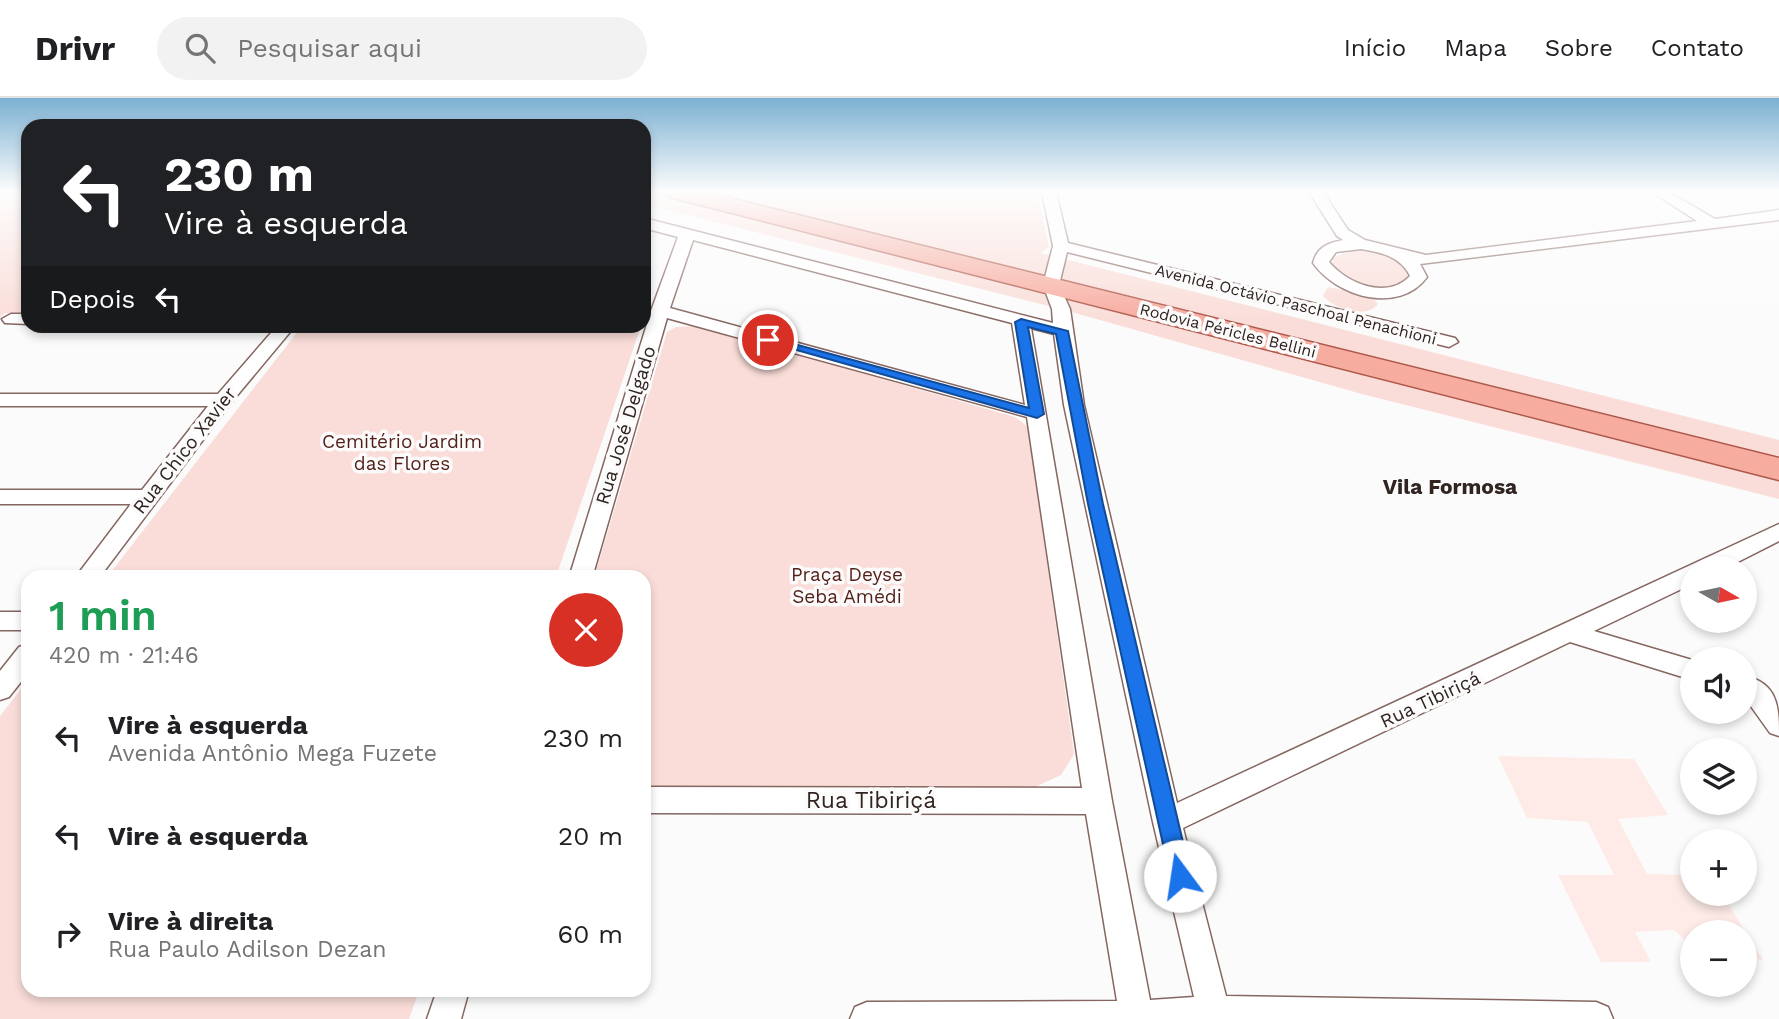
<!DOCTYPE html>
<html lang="pt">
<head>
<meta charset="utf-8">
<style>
  :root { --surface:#fff; --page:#f2f2f2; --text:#202124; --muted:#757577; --line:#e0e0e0 }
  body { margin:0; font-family:"Work Sans",sans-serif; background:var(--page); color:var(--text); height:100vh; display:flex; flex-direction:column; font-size:26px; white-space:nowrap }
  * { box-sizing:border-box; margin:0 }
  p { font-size:23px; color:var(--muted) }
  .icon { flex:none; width:38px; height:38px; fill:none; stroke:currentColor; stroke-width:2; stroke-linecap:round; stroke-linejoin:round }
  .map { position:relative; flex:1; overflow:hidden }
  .drawer { position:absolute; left:21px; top:472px; width:630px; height:427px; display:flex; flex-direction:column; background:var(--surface); border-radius:21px; box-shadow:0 4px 10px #0003 }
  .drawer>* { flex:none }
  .hud { position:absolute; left:21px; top:21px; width:630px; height:214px; border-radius:21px; box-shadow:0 4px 10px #0003; background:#202124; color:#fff; overflow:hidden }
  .needle { width:46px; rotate:99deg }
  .tools { position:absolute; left:1680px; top:458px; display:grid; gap:14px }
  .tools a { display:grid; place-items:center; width:77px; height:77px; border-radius:50%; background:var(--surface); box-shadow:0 4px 10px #0003; font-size:35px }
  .pin { position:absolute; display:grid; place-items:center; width:60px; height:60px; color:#fff; margin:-30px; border:4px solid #fff; border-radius:50%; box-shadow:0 2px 7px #0007 }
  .me { position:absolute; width:77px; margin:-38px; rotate:346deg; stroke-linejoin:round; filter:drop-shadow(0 0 5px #0008) }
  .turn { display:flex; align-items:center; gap:24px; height:147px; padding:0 28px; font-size:32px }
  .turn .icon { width:91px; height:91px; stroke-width:2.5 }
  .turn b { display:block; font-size:49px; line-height:60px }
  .then { display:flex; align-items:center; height:66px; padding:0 28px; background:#0003; gap:14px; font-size:26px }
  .round { display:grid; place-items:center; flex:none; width:74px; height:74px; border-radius:37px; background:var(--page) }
  .overview { display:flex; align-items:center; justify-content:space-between; height:119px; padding:0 28px }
  h1 { font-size:42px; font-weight:600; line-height:52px; color:#1e9e55 }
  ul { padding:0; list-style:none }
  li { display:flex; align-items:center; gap:21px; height:98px; padding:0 28px }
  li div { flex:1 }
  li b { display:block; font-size:26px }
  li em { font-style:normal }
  header { display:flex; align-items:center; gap:42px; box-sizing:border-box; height:98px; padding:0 35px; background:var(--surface); border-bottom:2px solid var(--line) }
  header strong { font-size:33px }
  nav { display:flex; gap:38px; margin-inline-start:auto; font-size:24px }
  .search { width:490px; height:63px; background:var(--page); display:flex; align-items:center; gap:18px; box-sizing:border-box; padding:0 24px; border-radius:38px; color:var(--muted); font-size:26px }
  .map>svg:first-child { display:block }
  .built { fill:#feebe8 }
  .green { fill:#faddd8 }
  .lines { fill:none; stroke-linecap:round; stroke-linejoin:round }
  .minor-casing { stroke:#856660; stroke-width:3 }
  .primary-casing { stroke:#ae584a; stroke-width:3 }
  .minor { fill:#fff; fill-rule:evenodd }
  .primary { fill:#f7aca0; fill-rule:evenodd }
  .route { fill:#1a73e8; stroke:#114b97; stroke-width:2 }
  .labels { text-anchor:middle; stroke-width:7; stroke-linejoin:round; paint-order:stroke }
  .far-street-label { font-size:16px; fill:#302320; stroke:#fbfbfb }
  .street-label { font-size:19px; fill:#302320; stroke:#fbfbfb }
  .park-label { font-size:19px; fill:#531e17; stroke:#fbfbfb }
  .neighbourhood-label { font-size:21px; font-weight:bold; fill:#302320; stroke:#fbfbfb }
  .near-street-label { font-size:23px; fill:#302320; stroke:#fbfbfb }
</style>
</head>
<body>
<header>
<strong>Drivr</strong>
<div class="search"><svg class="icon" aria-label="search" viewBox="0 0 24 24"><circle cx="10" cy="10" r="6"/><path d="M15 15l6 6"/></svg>Pesquisar aqui</div>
<nav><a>Início</a><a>Mapa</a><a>Sobre</a><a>Contato</a></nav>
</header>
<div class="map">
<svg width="1779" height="921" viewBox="0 0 1779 921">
  <rect width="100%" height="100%" fill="#fbfbfb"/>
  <path class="built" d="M1498,658L1634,661L1668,717L1618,721L1647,776L1692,777V796H1722L1763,862L1745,861V835H1692V849L1674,832L1635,834L1651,864H1601L1558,777H1614L1588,724L1527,720Z"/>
  <g class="green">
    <path d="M0,94H28V216L5,215L0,219Z"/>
    <path d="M644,94H1037L1049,149L1041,155L1779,342V401L1362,296L1061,211L644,106Z"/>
    <path d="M1365,152C1380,155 1409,160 1407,181C1388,198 1346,188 1332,167L1333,160L1351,153Z"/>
    <path d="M1328,189L1370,197L1378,206C1365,222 1335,211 1323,198Z"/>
    <path d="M302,228H641L556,479H107Z"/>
    <path d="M697,228L1015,319L1028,329L1074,656L1061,677L1035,689L644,688V480H594L667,234L676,229Z"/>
    <path d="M28,582V892L419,893L409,921H0V618Z"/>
  </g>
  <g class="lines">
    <defs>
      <g id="minor">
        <path d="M1042,94H1056L1068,145L1455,240L1458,244L1449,249L1067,154L1059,187L1070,211L1084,307L1177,705L1779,426V443L1724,471H1692V486L1594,533L1692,562V582L1570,544L1183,730L1226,898L1596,904L1608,909L1613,921H850L855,909L867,904L1117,903L1086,716L644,715V689L1082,690L1027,319L667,220L592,480H569L651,213L678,139L644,130V120L1053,225L1052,211L1043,187L1053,148ZM693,142L1012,225L1025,307L670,210ZM1031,230L1054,236L1064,307L1153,724L1194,899L1150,902L1112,703Z"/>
        <path d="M1309,94H1323L1348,132L1365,142L1426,157L1697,123L1652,94H1669L1715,121L1779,112V122L1420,166L1427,179C1399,217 1337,199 1313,165C1317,149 1328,145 1343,142L1337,138ZM1361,151C1381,154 1401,159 1410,178C1387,202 1348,186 1329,164L1336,154Z"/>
        <path d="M11,216H28V226L5,225L2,221Z"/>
        <path d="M277,228H295L230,306L99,480H75L131,406H0V392H142L208,308H0V296H218Z"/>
        <rect x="0" y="514" width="28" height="18"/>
        <path d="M28,546V575L9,599L0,602V573L19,549Z"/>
        <path d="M1752,580C1779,589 1779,614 1779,638L1770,635L1745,600V582Z"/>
        <path d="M437,892H469L461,921H427Z"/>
      </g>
      <path id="primary" d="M665,94H705L1779,360V382L669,99Z"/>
    </defs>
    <use href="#minor" class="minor-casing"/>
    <use href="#primary" class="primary-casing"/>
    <use href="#minor" class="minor"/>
    <use href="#primary" class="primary"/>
  </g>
  <linearGradient id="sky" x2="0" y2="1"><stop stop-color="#7cb0d2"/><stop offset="0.42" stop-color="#fdfdfd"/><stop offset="1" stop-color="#fdfdfd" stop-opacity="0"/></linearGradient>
  <rect width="1779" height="223" fill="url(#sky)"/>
  <path class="route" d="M1021,221L1068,233L1103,406L1191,778L1188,785L1180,788L1173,785L1170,778L1088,406L1056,236L1028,229L1044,316L1037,320L761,242L768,239L772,240L1029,310L1015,224Z"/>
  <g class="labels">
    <g class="far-street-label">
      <text transform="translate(1296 206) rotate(14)" y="6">Avenida Octávio Paschoal Penachioni</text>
      <text transform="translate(1228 232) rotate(14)" y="6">Rodovia Péricles Bellini</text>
    </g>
    <g class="street-label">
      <text transform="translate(625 327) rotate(-73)" y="7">Rua José Delgado</text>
      <text transform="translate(184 352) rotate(-52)" y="7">Rua Chico Xavier</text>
      <text transform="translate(1430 601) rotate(-25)" y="7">Rua Tibiriçá</text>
    </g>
    <g class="park-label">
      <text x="402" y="350">Cemitério Jardim<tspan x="402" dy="22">das Flores</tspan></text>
      <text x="847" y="483">Praça Deyse<tspan x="847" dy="22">Seba Amédi</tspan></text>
    </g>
    <g class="neighbourhood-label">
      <text x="1450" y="396">Vila Formosa</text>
    </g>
    <g class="near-street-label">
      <text x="871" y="710">Rua Tibiriçá</text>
    </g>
  </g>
</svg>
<div class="tools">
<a><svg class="needle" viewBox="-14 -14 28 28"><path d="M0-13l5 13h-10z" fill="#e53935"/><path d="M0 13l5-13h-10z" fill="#757577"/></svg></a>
<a><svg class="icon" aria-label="sound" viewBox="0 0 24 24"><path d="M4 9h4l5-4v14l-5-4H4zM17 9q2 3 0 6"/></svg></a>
<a><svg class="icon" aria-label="layers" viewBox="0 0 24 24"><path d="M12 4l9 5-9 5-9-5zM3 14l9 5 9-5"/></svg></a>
<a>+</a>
<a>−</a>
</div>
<div class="pin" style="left:768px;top:242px;background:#d93025"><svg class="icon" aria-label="arrive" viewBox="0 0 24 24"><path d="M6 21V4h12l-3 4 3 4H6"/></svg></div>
<svg class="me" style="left:1180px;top:778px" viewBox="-20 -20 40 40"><circle r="19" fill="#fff"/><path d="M0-13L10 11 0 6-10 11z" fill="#1a73e8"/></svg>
<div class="hud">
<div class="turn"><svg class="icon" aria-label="left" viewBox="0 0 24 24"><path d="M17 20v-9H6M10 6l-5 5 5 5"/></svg><div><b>230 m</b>Vire à esquerda</div></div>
<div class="then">Depois<svg class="icon" aria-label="left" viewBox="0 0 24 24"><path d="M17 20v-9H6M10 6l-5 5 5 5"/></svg></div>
</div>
<section class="drawer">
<div class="overview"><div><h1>1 min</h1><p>420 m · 21:46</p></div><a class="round" style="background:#d93025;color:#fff"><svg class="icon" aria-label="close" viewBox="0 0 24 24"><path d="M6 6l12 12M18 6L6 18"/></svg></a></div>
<ul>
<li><svg class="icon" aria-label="left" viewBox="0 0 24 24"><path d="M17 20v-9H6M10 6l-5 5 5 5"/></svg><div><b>Vire à esquerda</b><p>Avenida Antônio Mega Fuzete</p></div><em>230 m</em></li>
<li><svg class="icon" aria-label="left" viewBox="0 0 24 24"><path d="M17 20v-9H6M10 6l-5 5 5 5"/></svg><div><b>Vire à esquerda</b></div><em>20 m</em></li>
<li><svg class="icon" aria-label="right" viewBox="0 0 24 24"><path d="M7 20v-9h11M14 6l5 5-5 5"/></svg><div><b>Vire à direita</b><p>Rua Paulo Adilson Dezan</p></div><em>60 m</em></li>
</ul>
</section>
</div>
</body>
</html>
